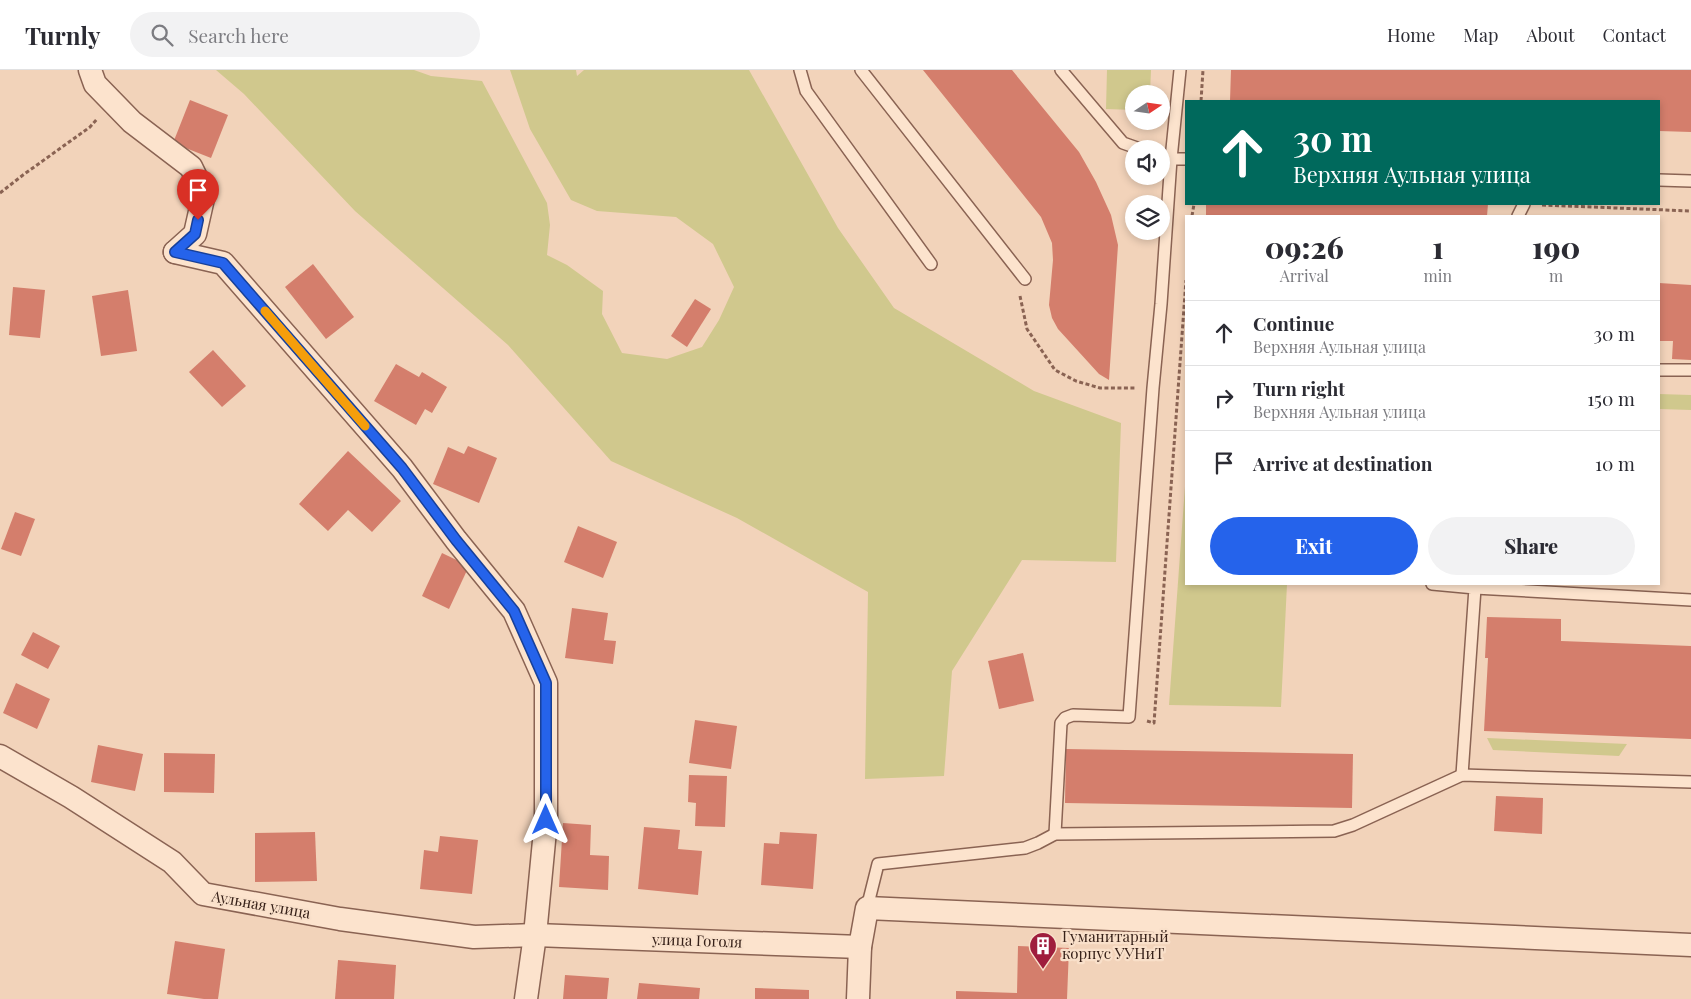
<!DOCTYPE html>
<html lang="en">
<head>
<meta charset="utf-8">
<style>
  :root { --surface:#fff; --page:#f2f2f3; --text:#2b2b33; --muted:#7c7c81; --line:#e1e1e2; --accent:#2563eb }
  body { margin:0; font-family:"Playfair Display",serif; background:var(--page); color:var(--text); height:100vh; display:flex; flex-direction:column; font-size:19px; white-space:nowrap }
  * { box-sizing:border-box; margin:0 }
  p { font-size:16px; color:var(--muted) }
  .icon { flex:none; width:28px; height:28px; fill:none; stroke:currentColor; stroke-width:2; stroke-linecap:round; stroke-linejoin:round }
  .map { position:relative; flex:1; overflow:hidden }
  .drawer { position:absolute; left:1185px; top:145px; width:475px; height:370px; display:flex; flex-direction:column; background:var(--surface); border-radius:0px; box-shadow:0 2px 8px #0003 }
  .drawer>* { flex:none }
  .hud { position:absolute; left:1185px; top:30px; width:475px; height:105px; border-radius:0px; box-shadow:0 2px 8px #0003; background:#00695c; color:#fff; overflow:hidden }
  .needle { width:32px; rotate:77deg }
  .fabs { position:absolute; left:1125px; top:15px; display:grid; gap:10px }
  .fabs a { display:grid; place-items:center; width:45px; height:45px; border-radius:50%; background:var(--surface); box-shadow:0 2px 8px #0003; font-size:25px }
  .pin { position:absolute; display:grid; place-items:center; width:42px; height:42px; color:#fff; margin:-51px -21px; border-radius:50% 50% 50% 0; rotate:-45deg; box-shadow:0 0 5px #0007 }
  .pin .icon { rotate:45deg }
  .me { position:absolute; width:55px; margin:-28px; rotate:0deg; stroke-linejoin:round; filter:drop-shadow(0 0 4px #0008) }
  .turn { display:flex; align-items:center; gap:18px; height:105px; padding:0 25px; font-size:22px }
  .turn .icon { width:65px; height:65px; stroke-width:2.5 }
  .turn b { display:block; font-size:35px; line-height:42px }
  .eta { display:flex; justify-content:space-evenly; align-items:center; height:85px; text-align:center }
  .eta b { font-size:30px; font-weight:800; line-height:35px }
  .action { display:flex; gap:10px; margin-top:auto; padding:10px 25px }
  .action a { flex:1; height:58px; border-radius:30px; background:var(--accent); color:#fff; font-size:20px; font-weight:800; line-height:58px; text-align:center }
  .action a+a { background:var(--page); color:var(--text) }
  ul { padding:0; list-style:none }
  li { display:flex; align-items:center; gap:15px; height:65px; padding:0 25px; border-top:1px solid var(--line) }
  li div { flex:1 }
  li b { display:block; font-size:19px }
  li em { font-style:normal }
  header { display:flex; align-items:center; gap:30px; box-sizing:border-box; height:70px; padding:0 25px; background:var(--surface); border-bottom:1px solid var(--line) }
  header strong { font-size:24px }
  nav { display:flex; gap:28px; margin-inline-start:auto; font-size:18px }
  .search { width:350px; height:45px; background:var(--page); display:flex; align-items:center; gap:12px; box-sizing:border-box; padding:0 18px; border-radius:28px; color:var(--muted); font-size:19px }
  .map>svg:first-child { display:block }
  .green { fill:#d0c88d }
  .building { fill:#d47e6c }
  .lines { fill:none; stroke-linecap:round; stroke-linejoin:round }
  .lane-casing { stroke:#8a6353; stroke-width:14 }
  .street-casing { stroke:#8a6353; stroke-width:25 }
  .path { stroke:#8a6353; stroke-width:3; stroke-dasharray:4 2.5; stroke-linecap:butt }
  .lane { stroke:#fce3cd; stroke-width:11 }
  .street { stroke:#fce3cd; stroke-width:22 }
  .route-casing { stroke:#184099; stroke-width:12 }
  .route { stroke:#2563eb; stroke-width:9 }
  .slow { stroke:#f59e0b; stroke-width:9 }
  .labels { text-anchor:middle; stroke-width:4.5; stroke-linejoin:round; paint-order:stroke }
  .street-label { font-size:15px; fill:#372119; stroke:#f9e0ca }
  .poi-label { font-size:15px; fill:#372119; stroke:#f9e0ca; text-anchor:start }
</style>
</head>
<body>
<header>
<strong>Turnly</strong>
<div class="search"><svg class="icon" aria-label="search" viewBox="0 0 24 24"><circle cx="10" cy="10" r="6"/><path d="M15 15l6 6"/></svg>Search here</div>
<nav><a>Home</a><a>Map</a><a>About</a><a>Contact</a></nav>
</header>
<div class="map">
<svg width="1691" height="929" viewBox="0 0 1691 929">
  <rect width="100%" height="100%" fill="#f2d3ba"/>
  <g class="green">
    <path d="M216,0H414L431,6L482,11L547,133L550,155L547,185L567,195L603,221L602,244L622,283L667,289L702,277L719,250L734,217L713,174L676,147L597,141L571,130L530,59L510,0H576L577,6L584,0H749L838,158L894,238L1034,321L1121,353L1116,492L1022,490L952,601L944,706L865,709L868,522L737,448L611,391L508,275L355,141L244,24Z"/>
    <path d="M1107,0H1151L1150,24H1134V40L1106,39Z"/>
    <path d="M1659,324L1691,325V340L1659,339Z"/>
    <path d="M1186,403V514H1287L1281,637L1169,635Z"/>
    <path d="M1487,668L1627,674L1619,686L1493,680Z"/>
  </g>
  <g class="building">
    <path d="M923,0H1012L1079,82L1096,112L1111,145L1118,175L1109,310L1099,304L1058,259L1052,248L1049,235L1053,190L1052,173L1041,147Z"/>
    <path d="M1231,0H1691V62L1659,61V31H1230Z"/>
    <path d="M190,30L228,45L211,88L173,73Z"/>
    <path d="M1206,134H1488L1487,146H1206Z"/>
    <path d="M313,194L354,247L326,269L285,217Z"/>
    <path d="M1659,213L1691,215V290L1672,289L1673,271H1659Z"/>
    <path d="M13,217L45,220L40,268L9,265Z"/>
    <path d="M128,220L137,281L101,286L92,226Z"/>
    <path d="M695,229L711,239L687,277L671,266Z"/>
    <path d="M213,280L246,316L222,337L189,302Z"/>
    <path d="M396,294L419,307L422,302L447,317L432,343L425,339L416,355L374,331Z"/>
    <path d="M468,376L497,388L479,433L433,414L448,377L464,384Z"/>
    <path d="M348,381L401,431L372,462L348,440L328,461L299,434Z"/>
    <path d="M15,442L35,449L21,486L1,479Z"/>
    <path d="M578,456L617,472L603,508L564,492Z"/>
    <path d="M442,483L469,496L449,539L422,526Z"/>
    <path d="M572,538L608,543L604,570L616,571L613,594L565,588Z"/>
    <path d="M1487,547L1561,549V571L1691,576V669L1484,661L1488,588H1485Z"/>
    <path d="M33,562L60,576L48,599L21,585Z"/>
    <path d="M1023,583L1034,631L999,639L988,591Z"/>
    <path d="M16,613L50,629L37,659L3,643Z"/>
    <path d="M695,650L737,656L731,699L689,693Z"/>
    <path d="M98,675L143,684L135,721L91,712Z"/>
    <path d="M1066,679L1353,684L1352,738L1065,733Z"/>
    <path d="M164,683L215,684L214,723L164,722Z"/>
    <path d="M689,705L727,706L725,757L695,756L696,733L688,732Z"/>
    <path d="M1496,726L1543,728L1542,764L1494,761Z"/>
    <path d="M563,753L591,755L590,785L609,786L608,820L559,817Z"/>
    <path d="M644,757L680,760L678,779L702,781L698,825L638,819Z"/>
    <path d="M315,762L317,811L255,812V763Z"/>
    <path d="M780,762L817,764L813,819L761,815L764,773L779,774Z"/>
    <path d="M440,766L478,770L472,824L420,819L424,780L438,782Z"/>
    <path d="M175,871L225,879L218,929H204L167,924Z"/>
    <path d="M1018,876L1069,878L1067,929H956V921L1017,923Z"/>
    <path d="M338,890L396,895L394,929H335Z"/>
    <path d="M565,905L609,908L607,929H563Z"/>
    <path d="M639,913L700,918L699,929H637Z"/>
    <path d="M755,918L809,920V929H755Z"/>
  </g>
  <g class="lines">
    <defs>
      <g id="lane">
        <path d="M800,0L806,21L931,194"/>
        <path d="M861,0L1025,209"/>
        <path d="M1061,0L1123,73L1140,79"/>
        <path d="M1161,86L1171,89H1186"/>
        <path d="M1659,110L1691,111"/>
        <path d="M1518,146L1524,134"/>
        <path d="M1659,300H1691"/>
        <path d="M1432,514L1475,518L1462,705"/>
        <path d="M1475,518L1691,530"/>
        <path d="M1055,764L1061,653L1065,648L1073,645L1129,647L1153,318L1161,234L1171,89L1180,0"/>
        <path d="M867,838L878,794L1025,778L1038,773L1055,764L1334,761L1353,755L1462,705L1691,712"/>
      </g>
      <g id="street">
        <path d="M90,0L95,14L132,52L191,97L204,124L195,164L175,182"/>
        <path d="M175,182L223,193L402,398L456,470L514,541L546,613V750L535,865L526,929"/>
        <path d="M0,686L71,727L172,792L203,824L340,849L474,867L535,865L860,877"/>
        <path d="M858,929L860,877L867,838L1691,875"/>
      </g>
    </defs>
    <use href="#lane" class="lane-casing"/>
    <use href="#street" class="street-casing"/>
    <g class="path">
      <path d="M1201,31L1203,0"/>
      <path d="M0,123L23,105L90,57L97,49"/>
      <path d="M1542,135L1691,141"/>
      <path d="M1192,146L1194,134"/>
      <path d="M1020,226L1027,259L1055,300L1076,311L1100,318H1135"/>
      <path d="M1147,651L1154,653L1186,210"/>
    </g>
    <use href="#lane" class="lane"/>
    <use href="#street" class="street"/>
  </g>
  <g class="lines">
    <defs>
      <path id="route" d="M198,150L195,164L175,182L223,193L402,398L456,470L514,541L546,613V750"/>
    </defs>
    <use href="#route" class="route-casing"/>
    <use href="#route" class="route"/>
    <path class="slow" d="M265,241L365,356"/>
  </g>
  <defs>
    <symbol id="building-pin" viewBox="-11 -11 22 30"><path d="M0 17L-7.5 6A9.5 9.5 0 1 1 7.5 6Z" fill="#9f1d3d" stroke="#f9e0ca"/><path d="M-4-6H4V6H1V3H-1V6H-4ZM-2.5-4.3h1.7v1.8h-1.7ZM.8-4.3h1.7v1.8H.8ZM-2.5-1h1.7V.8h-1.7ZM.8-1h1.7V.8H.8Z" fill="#fff"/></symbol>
  </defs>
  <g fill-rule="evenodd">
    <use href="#building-pin" x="1027" y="860" width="32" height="43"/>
  </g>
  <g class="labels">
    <g class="street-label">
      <text transform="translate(261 835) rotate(10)" y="5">Аульная улица</text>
      <text transform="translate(697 871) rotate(2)" y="5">улица Гоголя</text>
    </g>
    <g class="poi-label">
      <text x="1062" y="872">Гуманитарный<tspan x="1062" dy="17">корпус УУНиТ</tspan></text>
    </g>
  </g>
</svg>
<div class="fabs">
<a><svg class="needle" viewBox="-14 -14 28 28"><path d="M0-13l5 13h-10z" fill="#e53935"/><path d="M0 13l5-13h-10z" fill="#7c7c81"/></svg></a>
<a><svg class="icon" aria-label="sound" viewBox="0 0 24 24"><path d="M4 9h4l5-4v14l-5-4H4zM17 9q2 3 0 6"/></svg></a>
<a><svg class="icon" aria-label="layers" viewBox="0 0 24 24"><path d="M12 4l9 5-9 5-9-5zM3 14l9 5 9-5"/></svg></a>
</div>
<div class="pin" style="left:198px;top:150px;background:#d93025"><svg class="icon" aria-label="arrive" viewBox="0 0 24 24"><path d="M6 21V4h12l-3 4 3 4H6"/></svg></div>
<svg class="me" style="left:546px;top:750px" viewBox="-20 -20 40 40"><path d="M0-17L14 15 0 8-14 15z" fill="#2563eb" stroke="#fff" stroke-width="4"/></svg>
<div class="hud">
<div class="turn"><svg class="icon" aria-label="ahead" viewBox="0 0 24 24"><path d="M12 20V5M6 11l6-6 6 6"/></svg><div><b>30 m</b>Верхняя Аульная улица</div></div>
</div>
<section class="drawer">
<div class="eta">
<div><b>09:26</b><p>Arrival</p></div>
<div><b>1</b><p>min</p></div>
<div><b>190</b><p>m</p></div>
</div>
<ul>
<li><svg class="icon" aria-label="ahead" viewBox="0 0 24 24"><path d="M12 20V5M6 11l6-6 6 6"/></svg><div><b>Continue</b><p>Верхняя Аульная улица</p></div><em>30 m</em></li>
<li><svg class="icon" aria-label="right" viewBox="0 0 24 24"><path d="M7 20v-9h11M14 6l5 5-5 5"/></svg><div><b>Turn right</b><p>Верхняя Аульная улица</p></div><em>150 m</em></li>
<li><svg class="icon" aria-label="arrive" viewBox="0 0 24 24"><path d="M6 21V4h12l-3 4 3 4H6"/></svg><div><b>Arrive at destination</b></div><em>10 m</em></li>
</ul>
<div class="action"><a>Exit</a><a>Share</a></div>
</section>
</div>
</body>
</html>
